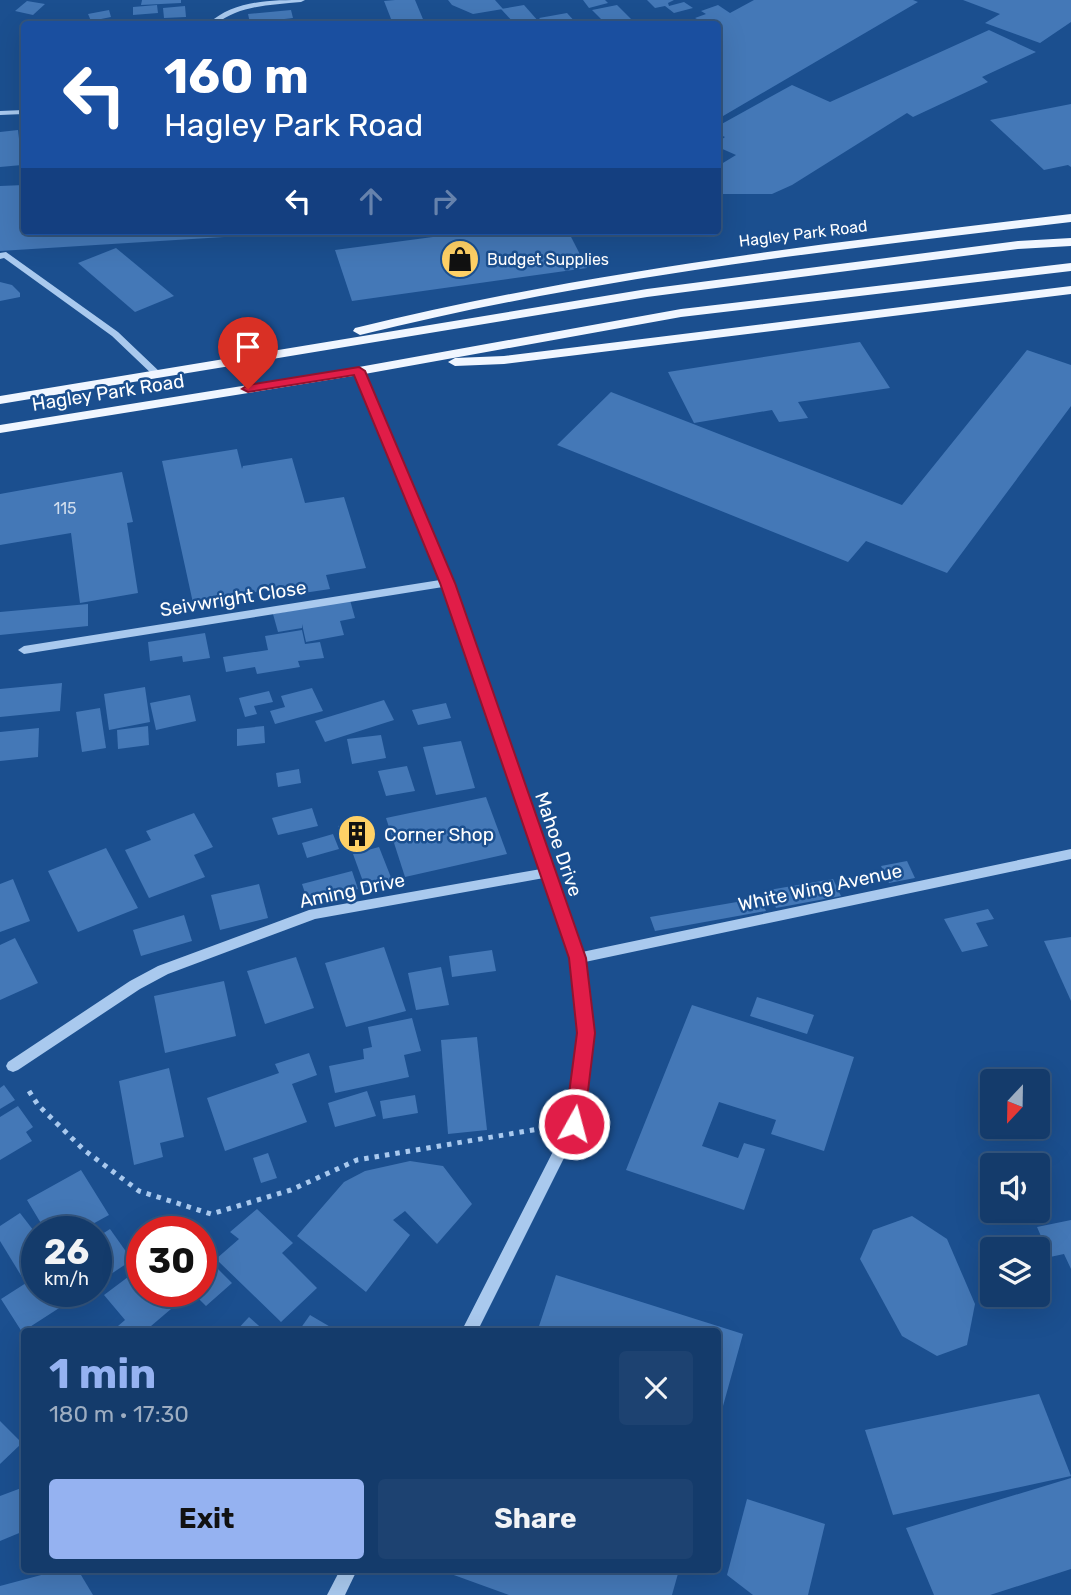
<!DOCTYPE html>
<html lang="en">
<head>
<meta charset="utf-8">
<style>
  :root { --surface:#143b6b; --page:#1d4271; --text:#f1f3f6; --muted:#9dadc1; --line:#33557e; --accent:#95b2f1 }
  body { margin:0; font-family:Rubik,sans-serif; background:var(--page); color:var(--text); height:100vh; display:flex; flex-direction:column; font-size:26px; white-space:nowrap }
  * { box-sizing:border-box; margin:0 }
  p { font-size:23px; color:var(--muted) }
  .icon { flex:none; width:38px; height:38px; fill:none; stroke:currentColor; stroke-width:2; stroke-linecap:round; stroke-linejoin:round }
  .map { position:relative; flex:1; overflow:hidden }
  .sheet { position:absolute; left:21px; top:1328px; width:700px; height:245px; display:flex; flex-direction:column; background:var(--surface); border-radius:7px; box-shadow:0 7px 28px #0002,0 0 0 2px var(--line) }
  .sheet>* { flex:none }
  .guide { position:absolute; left:21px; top:21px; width:700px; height:214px; border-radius:7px; box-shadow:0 7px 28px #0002,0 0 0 2px var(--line); background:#1a4fa0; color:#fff; overflow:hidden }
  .needle { width:46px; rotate:202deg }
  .tools { position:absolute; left:980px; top:1069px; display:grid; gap:14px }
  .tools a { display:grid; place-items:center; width:70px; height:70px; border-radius:7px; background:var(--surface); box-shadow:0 7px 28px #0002,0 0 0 2px var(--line); font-size:35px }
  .speed { position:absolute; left:21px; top:1216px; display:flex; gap:14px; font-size:35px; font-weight:700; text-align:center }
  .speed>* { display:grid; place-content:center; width:91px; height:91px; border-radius:50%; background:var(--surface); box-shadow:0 7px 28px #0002,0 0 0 2px var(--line); line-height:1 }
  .speed small { font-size:18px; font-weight:400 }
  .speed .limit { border:10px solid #d22; background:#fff; color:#111 }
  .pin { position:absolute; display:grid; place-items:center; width:60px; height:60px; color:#fff; margin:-72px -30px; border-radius:50% 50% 50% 0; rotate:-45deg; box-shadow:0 0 7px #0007 }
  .pin .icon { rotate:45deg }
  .me { position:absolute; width:77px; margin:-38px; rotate:7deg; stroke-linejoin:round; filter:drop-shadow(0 0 5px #0008) }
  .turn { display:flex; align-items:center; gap:24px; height:147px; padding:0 28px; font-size:32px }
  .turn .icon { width:91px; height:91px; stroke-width:2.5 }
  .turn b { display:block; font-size:49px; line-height:60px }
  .lanes { display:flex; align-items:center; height:66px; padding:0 28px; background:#0003; justify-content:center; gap:35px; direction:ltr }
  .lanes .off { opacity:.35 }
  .round { display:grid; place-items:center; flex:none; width:74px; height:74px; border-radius:7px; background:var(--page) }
  .head { display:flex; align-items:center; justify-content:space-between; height:119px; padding:0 28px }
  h1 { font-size:42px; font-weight:700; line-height:52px; color:var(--accent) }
  .primary-button { display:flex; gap:14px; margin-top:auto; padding:14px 28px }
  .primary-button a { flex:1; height:80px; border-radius:7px; background:var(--accent); color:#111; font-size:28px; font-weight:700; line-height:80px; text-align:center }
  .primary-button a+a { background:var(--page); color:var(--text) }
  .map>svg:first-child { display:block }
  .building { fill:#4478b7 }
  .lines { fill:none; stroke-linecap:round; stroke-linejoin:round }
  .path { stroke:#a9c9ee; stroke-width:5; stroke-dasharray:4.5 6; stroke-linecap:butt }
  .minor { fill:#a9c9ee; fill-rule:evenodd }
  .major { fill:#f0f6ff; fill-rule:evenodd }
  .route { fill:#e11d48; stroke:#92132f; stroke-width:2 }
  .labels { text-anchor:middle; stroke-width:5; stroke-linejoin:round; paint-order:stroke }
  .far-street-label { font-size:16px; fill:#fff; stroke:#1b4f8f }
  .far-poi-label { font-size:16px; fill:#fff; stroke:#1b4f8f; text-anchor:start }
  .number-label { font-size:16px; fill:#d0dded }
  .street-label { font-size:19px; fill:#fff; stroke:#1b4f8f }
  .poi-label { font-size:19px; fill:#fff; stroke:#1b4f8f; text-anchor:start }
</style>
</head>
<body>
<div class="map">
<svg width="1071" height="1595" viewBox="0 0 1071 1595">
  <rect width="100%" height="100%" fill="#1b4f8f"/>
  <g class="building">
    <path d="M142,0H181V3L141,5Z"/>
    <path d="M395,0H415L425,24H393L384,1Z"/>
    <path d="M448,0H495L503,9L473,14L452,5Z"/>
    <path d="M583,0H605L608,3L589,8Z"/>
    <path d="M647,0H674L668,3L669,6L684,2L693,8L674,13L665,6L655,8Z"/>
    <path d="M754,0H913L918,2L718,119V24H707L695,18L706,14L701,11L718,5L730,13Z"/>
    <path d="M963,0H1071V22L1040,43L985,23L1000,14Z"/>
    <path d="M27,1L45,4L33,15L15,11Z"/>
    <path d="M157,5L158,13L133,15V7Z"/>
    <path d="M524,5L539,22L515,24L501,9Z"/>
    <path d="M617,5L636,24H606L592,10Z"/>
    <path d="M185,6L186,17L164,18L163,8Z"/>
    <path d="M109,10L111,17L91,21L88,14Z"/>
    <path d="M291,10L293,18L250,23L248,14Z"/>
    <path d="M567,13L577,24H545L539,18Z"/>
    <path d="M989,30L1036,52L982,77L988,82L913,117L907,113L792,185L772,194H718V166L736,155L718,147V142L725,137L718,134V126L792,85L830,102Z"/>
    <path d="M1071,104V167L1068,165L1044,170L990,120Z"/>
    <path d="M18,130L22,165L0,167V132Z"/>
    <path d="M24,185V231L288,233L0,251V186Z"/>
    <path d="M478,231H568L587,268L352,301L335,250Z"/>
    <path d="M116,248L174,296L135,312L78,263Z"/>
    <path d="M0,282L12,285L20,293V297L0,301Z"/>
    <path d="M860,342L890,388L798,402L808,418L779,422L772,410L694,423L668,372Z"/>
    <path d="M1027,350L1071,365V406L947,573L866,541L848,562L557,445L611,392L902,505Z"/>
    <path d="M237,449L242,469L243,466L292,458L305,503L344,497L366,568L326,575L330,589L297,594L295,585L193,603L162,461Z"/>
    <path d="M122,472L133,522L127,523L138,593L80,603L71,533L0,545V494Z"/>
    <path d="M350,600L355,618L340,621L344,635L306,642L302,624V628L278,632L273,614Z"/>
    <path d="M88,604V626L0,635V612Z"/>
    <path d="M302,630L305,644L320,642L324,658L298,661L300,667L257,674L255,667L226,672L223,657L268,650L265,636Z"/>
    <path d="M205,633L210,658L183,662L182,656L150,661L148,642Z"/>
    <path d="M62,683L60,711L0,717V689Z"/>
    <path d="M145,687L150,722L109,730L104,694Z"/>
    <path d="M312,688L323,711L275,724L270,711L285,707L281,696Z"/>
    <path d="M269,691L273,702L254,706L257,714L245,717L239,698Z"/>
    <path d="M190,695L196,721L156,730L150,703Z"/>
    <path d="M384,700L394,720L325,742L315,721Z"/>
    <path d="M446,703L451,718L418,725L412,710Z"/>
    <path d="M100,708L106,748L82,752L76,712Z"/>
    <path d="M148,726L149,745L118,749L117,730Z"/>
    <path d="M264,726L265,743L237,746V729Z"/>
    <path d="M39,728L38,757L0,761V732Z"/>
    <path d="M381,735L386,758L352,764L347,739Z"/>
    <path d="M461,741L475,788L436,795L423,747Z"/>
    <path d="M407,766L415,791L386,796L378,771Z"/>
    <path d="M299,769L301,783L278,787L276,773Z"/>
    <path d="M486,797L507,854L405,877L386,818Z"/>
    <path d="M312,808L318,826L278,835L272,818Z"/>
    <path d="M194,813L213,847L194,855L205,877L149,898L125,850L151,840L146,831Z"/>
    <path d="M367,819L375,841L346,848L338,826Z"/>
    <path d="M333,834L339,849L307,858L302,843Z"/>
    <path d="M379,847L392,880L365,887L353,854Z"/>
    <path d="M106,848L138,908L78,932L48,871Z"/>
    <path d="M907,861L915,878L889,883L881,866Z"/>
    <path d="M352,871L358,889L308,902L302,884Z"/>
    <path d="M13,879L30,921L0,932V884Z"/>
    <path d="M833,879L841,896L776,908L769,890Z"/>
    <path d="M259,884L268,918L220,930L211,895Z"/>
    <path d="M760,898L766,911L655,931L650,917Z"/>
    <path d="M988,909L994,919L976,923L988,946L962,952L944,919Z"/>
    <path d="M184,915L192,941L141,956L133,930Z"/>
    <path d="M1071,937V1001L1044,941Z"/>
    <path d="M15,938L38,983L0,1000V945Z"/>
    <path d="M384,947L406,1011L346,1027L325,963Z"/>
    <path d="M492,950L496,971L452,977L449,956Z"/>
    <path d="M296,957L314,1008L265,1024L247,971Z"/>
    <path d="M441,967L449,1005L416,1010L408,973Z"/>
    <path d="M224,981L236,1036L165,1053L154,996Z"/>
    <path d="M757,997L814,1015L807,1034L750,1016Z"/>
    <path d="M692,1005L854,1057L824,1151L771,1134L776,1120L719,1102L702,1146L738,1158L744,1143L765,1149L744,1210L626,1170Z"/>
    <path d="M412,1018L421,1051L404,1055L409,1077L335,1093L329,1066L364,1059L363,1049L372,1047L368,1027Z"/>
    <path d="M477,1037L487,1130L448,1134L441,1040Z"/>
    <path d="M309,1053L317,1075L292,1084L307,1122L225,1151L207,1098L279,1073L275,1064Z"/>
    <path d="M169,1068L184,1137L160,1143L163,1157L134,1165L119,1081Z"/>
    <path d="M4,1085L15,1100L0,1109V1088Z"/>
    <path d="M367,1091L376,1116L335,1127L328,1103Z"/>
    <path d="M415,1095L418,1113L383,1119L380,1101Z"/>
    <path d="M18,1106L33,1127L26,1132L32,1141L0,1160V1117Z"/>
    <path d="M268,1153L277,1178L261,1183L253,1158Z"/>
    <path d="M410,1161L443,1166L472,1204L437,1244L405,1211L393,1220L410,1235L366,1292L297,1236L344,1182L365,1171Z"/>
    <path d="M81,1170L109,1215L78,1232H68L59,1216L42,1225L27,1200Z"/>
    <path d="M257,1209L293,1243L282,1253L317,1288L281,1322L216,1259L239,1239L230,1232Z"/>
    <path d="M20,1213L37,1235V1267L22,1277L0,1241V1226Z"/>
    <path d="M912,1216L947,1239L975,1304L967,1345L937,1356L902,1336L860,1259L873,1230Z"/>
    <path d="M1071,1220V1269L1064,1254L1050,1257L1037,1227Z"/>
    <path d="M110,1229L132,1260L96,1284V1238Z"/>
    <path d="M201,1252L232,1283L206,1306L192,1292H201Z"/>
    <path d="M136,1271L142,1277V1292H155L171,1309L144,1332H111L125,1320L104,1295Z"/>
    <path d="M556,1275L743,1334L718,1424V1332H537Z"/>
    <path d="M37,1276V1292H84L22,1332L1,1299Z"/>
    <path d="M310,1315L339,1332H298Z"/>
    <path d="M249,1317L266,1332H235Z"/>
    <path d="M1039,1394L1071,1476L893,1515L865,1430Z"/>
    <path d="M0,1421L22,1443L0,1464Z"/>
    <path d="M1071,1478V1569L990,1595H934L906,1528Z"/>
    <path d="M24,1487V1531L0,1541V1496Z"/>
    <path d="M747,1499L825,1524L808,1595H753L727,1575Z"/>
    <path d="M60,1570H78L93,1595H0V1586Z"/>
    <path d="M453,1570H679L672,1595H509L451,1574Z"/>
  </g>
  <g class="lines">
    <path class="path" d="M29,1091L38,1105L84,1150L139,1191L211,1214L291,1190L357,1160L539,1129"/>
    <g class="minor">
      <path d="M305,0L301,2C271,5 240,5 216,24H208C234,0 271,0 305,0Z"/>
      <path d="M24,110V114L0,115V111Z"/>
      <path d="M6,252L118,332L161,373V377H155L112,336L4,258L0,259V253Z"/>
      <path d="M359,368L364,371L452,583L582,952L1071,849V859L585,962L593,1033L581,1124L477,1332H461L567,1124L579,1033L571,958L544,878L315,919L168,974L140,989L18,1070L13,1072L8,1070L6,1066L8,1062L130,981L158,966L309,910L541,869L443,587L24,654L18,650L24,646L440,580L354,371Z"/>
      <path d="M340,1570H357L345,1595H327Z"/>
    </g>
    <g class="major">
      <path d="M1071,214V222C832,250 594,277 360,335L353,331L355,328C591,270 830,243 1071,214Z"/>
      <path d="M1071,238V246L1018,249L647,297L0,404V396L647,289L1018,241Z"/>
      <path d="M1071,263V271L681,317L359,375L0,433V425L359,367L681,309Z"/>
      <path d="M1071,286V294L504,364L455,366L448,362L455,358L504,356Z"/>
    </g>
  </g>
  <path class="route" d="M359,367L365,371L455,583L586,958L595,1033L584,1124L581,1130L574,1132L568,1130L565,1124L577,1033L569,958L440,583L354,375L248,392L242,389L248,385Z"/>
  <defs>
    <symbol id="shop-disc" viewBox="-11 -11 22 22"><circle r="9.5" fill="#ffd166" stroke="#1b4f8f"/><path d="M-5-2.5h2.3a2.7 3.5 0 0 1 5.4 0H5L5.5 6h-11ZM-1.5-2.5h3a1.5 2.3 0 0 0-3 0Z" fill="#111"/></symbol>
    <symbol id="building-disc" viewBox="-11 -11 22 22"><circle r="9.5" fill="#ffd166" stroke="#1b4f8f"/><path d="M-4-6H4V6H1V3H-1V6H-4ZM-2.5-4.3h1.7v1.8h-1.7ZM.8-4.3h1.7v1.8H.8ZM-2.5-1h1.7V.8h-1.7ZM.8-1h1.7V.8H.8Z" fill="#111"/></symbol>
  </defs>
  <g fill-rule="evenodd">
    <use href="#shop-disc" x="438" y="237" width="44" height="44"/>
    <use href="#building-disc" x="335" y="812" width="44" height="44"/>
  </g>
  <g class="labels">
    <g class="far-street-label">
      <text transform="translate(803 233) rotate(-7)" y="6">Hagley Park Road</text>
    </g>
    <g class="far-poi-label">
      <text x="487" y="265">Budget Supplies</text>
    </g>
    <g class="number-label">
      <text x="65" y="514">115</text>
    </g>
    <g class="street-label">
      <text transform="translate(108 392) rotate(-9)" y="7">Hagley Park Road</text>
      <text transform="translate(233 598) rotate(-9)" y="7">Seivwright Close</text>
      <text transform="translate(559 844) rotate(71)" y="7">Mahoe Drive</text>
      <text transform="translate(820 887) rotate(-12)" y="7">White Wing Avenue</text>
      <text transform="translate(352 890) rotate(-12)" y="7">Aming Drive</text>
    </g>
    <g class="poi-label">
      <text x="384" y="841">Corner Shop</text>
    </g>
  </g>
</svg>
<div class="tools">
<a><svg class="needle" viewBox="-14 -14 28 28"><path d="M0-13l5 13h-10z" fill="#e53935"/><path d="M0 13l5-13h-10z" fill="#9dadc1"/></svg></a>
<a><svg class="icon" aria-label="sound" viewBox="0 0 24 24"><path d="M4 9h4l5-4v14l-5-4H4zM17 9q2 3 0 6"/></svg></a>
<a><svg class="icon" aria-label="layers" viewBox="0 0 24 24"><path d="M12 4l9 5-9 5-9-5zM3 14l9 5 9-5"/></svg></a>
</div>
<div class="speed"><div>26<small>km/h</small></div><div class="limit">30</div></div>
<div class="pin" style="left:248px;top:389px;background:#d93025"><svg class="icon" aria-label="arrive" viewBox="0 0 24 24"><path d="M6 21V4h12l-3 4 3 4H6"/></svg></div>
<svg class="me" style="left:574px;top:1124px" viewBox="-20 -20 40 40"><circle r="17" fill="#e11d48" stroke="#fff" stroke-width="3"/><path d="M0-11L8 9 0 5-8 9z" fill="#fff"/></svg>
<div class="guide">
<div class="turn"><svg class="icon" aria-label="left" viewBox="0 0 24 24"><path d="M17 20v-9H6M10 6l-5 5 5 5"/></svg><div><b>160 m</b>Hagley Park Road</div></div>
<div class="lanes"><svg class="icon" aria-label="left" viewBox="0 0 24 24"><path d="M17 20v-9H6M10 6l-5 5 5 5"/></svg><svg class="icon off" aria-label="ahead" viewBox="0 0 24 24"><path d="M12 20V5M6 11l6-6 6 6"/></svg><svg class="icon off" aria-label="right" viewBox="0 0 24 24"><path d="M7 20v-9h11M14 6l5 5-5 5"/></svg></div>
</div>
<section class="sheet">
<div class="head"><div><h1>1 min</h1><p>180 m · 17:30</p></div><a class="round"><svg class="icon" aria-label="close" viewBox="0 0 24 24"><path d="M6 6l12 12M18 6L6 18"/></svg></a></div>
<div class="primary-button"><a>Exit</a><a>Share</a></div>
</section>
</div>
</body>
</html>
